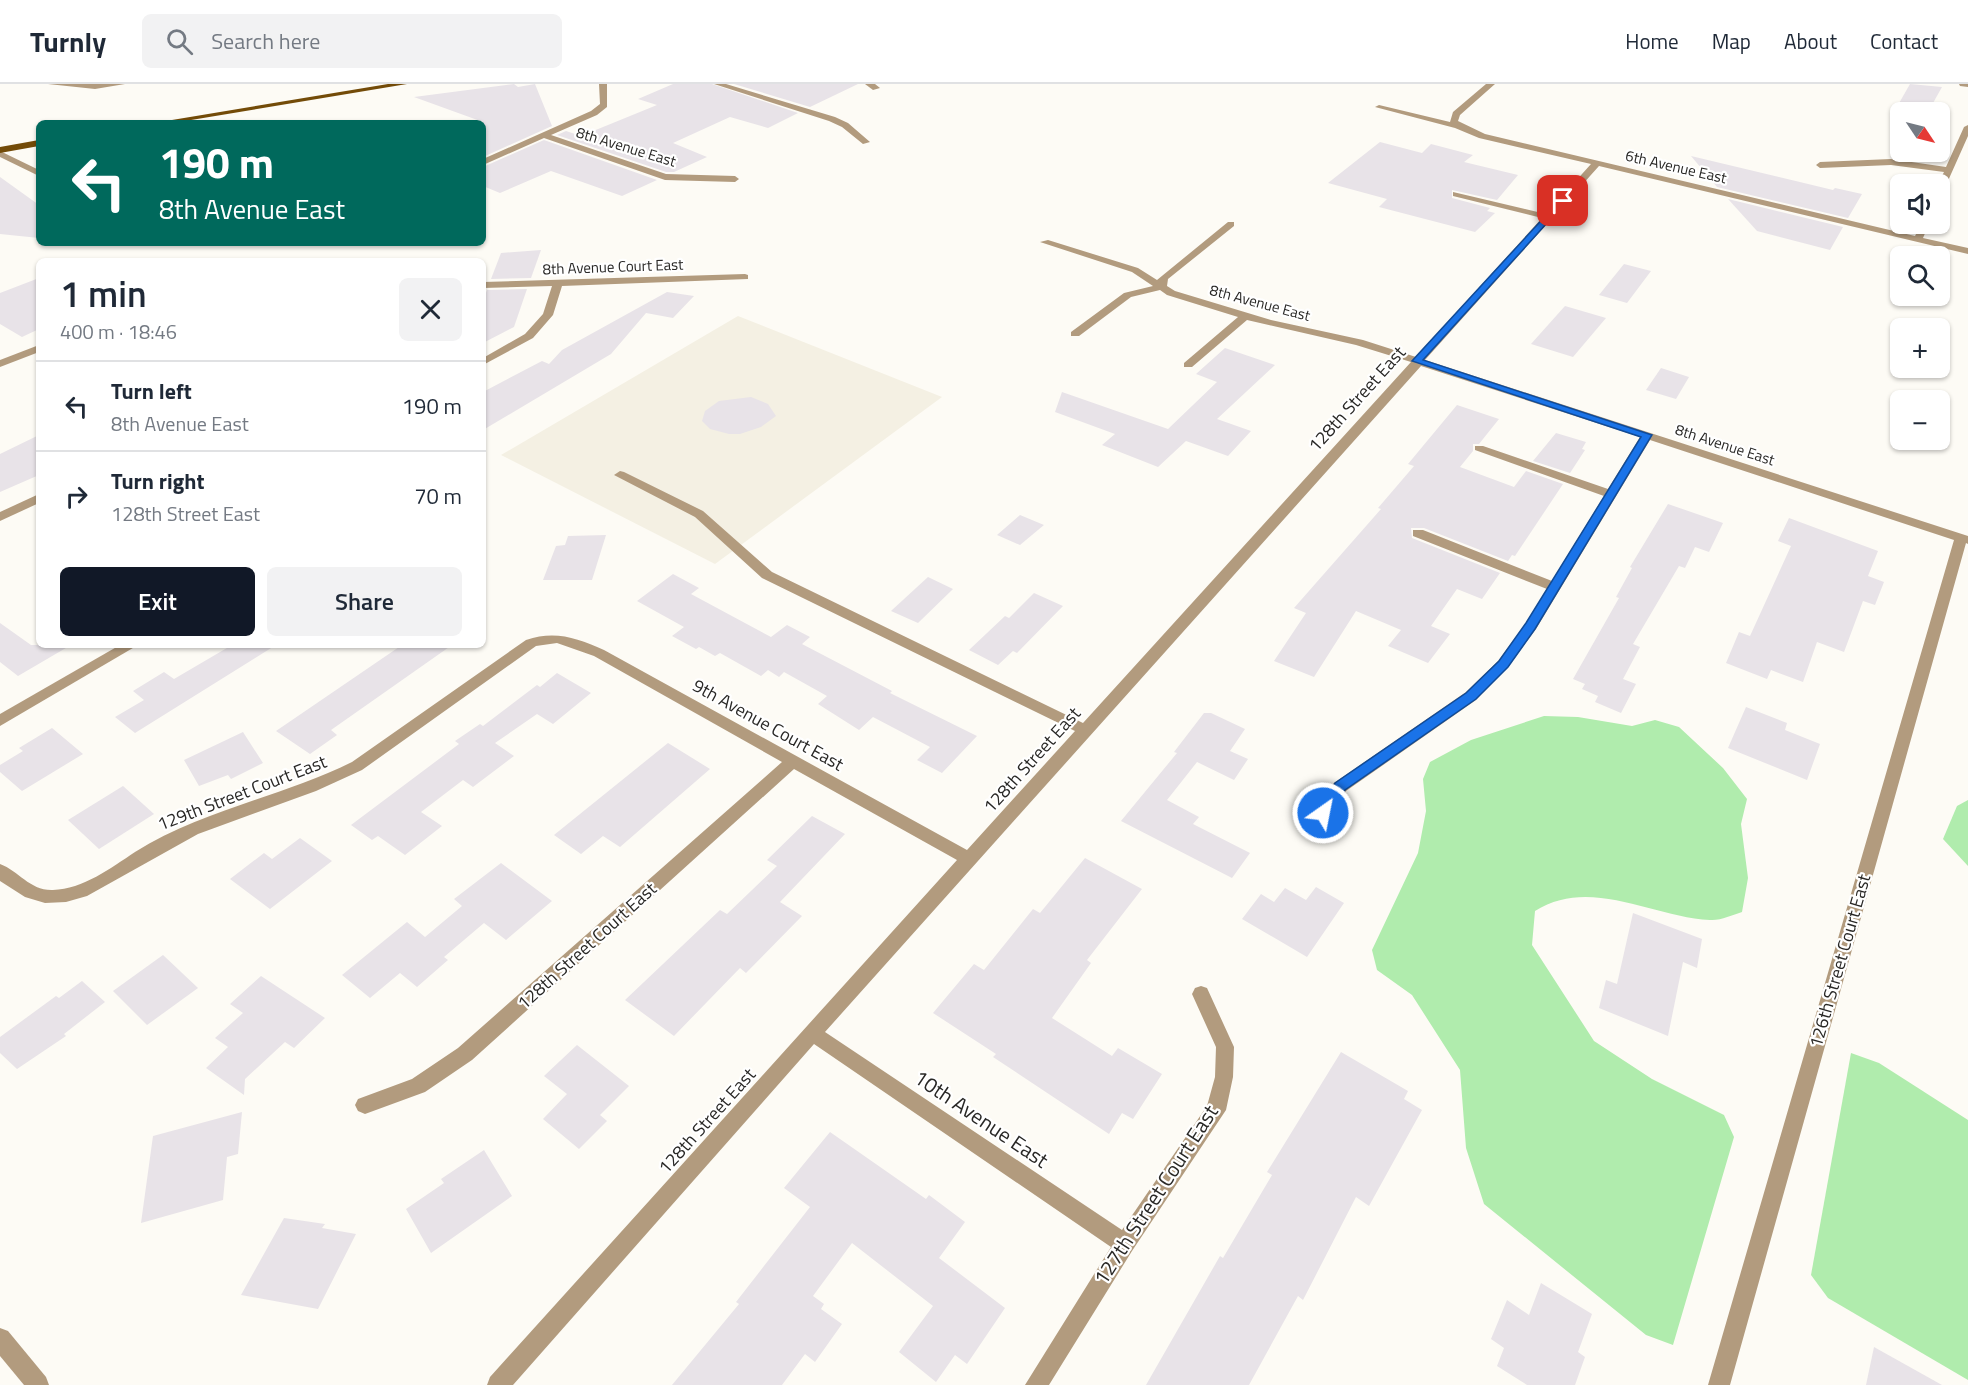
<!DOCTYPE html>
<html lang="en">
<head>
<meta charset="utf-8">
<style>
  :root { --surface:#fff; --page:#f2f2f3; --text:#1f2937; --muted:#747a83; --line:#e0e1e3; --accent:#111827 }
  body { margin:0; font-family:"Titillium Web",sans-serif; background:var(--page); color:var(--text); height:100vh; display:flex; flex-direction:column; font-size:22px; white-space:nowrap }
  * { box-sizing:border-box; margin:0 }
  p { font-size:20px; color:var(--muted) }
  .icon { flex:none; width:33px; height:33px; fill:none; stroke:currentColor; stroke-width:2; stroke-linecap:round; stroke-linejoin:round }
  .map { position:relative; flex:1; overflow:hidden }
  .panel { position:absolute; left:36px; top:174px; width:450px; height:390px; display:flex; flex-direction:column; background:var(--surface); border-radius:9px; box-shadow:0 2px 4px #0004 }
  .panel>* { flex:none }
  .banner { position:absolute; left:36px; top:36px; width:450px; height:126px; border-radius:9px; box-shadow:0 2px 4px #0004; background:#00695c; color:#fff; overflow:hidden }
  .needle { width:39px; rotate:125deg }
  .tools { position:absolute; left:1890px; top:18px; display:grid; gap:12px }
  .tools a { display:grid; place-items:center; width:60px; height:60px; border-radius:9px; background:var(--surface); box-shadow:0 2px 4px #0004; font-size:30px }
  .pin { position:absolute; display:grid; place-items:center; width:51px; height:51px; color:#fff; margin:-26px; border-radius:12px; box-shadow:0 3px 9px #0006 }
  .me { position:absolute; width:66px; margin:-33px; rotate:33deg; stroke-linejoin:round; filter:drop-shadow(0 0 4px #0008) }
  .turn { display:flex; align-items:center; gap:21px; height:126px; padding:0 24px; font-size:27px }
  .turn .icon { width:78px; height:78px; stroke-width:2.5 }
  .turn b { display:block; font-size:42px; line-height:51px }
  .round { display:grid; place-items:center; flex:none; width:63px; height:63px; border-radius:9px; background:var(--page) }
  .headline { display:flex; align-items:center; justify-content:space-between; height:102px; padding:0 24px }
  h1 { font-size:36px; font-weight:600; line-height:45px }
  .cta { display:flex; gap:12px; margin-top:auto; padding:12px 24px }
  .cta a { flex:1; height:69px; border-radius:9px; background:var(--accent); color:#fff; font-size:24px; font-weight:600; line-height:69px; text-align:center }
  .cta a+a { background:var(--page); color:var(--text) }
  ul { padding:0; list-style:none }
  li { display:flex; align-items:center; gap:18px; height:90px; padding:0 24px; border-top:2px solid var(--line) }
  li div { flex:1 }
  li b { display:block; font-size:22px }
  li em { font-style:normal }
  header { display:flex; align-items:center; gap:36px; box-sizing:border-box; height:84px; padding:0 30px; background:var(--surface); border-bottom:2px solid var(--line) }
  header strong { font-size:28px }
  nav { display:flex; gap:33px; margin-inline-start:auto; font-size:21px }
  .search { width:420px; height:54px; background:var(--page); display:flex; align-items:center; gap:15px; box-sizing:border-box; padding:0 21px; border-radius:9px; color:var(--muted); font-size:22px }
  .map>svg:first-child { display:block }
  .built { fill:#f4f0e3 }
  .green { fill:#b0ecad }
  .building { fill:#e8e3e8 }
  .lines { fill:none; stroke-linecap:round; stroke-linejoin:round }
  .minor { fill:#b29b7e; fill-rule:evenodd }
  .major { fill:#734b08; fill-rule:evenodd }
  .route { fill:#1a73e8; stroke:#114b97; stroke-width:1.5 }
  .labels { text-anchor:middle; stroke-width:4.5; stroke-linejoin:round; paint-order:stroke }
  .far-street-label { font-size:15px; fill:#292826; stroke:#fff }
  .street-label { font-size:18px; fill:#292826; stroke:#fff }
  .near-street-label { font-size:21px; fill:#292826; stroke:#fff }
</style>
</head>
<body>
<header>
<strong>Turnly</strong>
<div class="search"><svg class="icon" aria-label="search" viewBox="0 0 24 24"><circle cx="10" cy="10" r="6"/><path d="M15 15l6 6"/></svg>Search here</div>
<nav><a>Home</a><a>Map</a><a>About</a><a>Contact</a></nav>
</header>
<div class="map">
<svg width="1968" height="1301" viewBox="0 0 1968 1301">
  <rect width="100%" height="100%" fill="#fdfbf5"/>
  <path class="built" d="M738,232L942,313L715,480L501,371Z"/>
  <g class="green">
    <path d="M1544,632L1578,633L1632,642L1655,636L1679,643L1723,684L1747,715L1741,740L1748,794L1742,828C1732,831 1720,837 1710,836C1652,833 1590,792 1535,827L1532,861L1594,957L1652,995L1724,1031L1734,1053L1673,1261L1646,1251L1484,1120L1466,1064L1460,986L1412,911L1377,886L1372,866L1418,769L1426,727L1423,695L1430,678L1471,656Z"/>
    <path d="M1968,716V782L1943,755L1957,722Z"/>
    <path d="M1851,969L1879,979L1968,1036V1296L1828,1214L1811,1191Z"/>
  </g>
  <g class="building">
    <path d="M514,0L518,3L535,0L552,42L483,73V38L414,13Z"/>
    <path d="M673,0H712L798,29L768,44L730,33L673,59L707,73L674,88H666L557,51L566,47L581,52L657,21L638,15Z"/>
    <path d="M734,0H858L810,23Z"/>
    <path d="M1910,0L1942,3L1928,28H1894Z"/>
    <path d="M544,56L657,96L622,112L551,87L500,109L483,102V83Z"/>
    <path d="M1380,58L1422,69L1431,60L1473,71L1464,78L1518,91L1497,116L1452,106V114L1490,124L1487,127L1495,129L1475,148L1379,123L1387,115L1328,99Z"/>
    <path d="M1691,72L1833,106L1835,104L1862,110L1848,134L1717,103Z"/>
    <path d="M0,93L39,121V154L0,150Z"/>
    <path d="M1728,115L1843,143L1830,166L1757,147Z"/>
    <path d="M541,166L531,194L491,195L501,169Z"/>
    <path d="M1624,180L1651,187L1627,219L1599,211Z"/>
    <path d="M39,194V245L22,253L0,240V209Z"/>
    <path d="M527,205L514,243L483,259V217L487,206Z"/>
    <path d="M667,208L694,212L673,234L646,229L611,270L483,346V308L542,277L549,280L562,266Z"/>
    <path d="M1565,222L1606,234L1573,273L1531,260Z"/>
    <path d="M1225,264L1275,281L1217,335L1251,347L1228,372L1186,357L1158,383L1102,361L1115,350L1055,328L1062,308L1168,345L1217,298L1196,290Z"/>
    <path d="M1661,284L1689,293L1676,315L1646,306Z"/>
    <path d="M751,313L768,320L776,332L761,343L740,350H729L710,345L702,337L705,327L719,317Z"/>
    <path d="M1457,321L1499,335L1479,360H1473V367L1460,383L1514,403L1526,387L1563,400L1515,472L1512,471L1508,477L1424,444H1411L1412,454L1500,489L1482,515L1457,505L1431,542L1450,550L1428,579L1388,562L1401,546L1356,527L1314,593L1274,577L1306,529L1294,524L1381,425L1378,424L1414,382L1408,380Z"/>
    <path d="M1556,349L1586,358L1582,365L1585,366L1570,389L1533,377Z"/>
    <path d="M39,351V391L0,408V370Z"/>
    <path d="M1668,420L1723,439L1709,468L1695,463L1685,484L1679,482L1633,560L1640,563L1623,595L1636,600L1621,629L1595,618L1598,612L1582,605L1585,600L1573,595L1619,514L1616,513L1632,484L1630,483Z"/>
    <path d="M1020,431L1044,441L1020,461L997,451Z"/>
    <path d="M1789,434L1878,467L1868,492L1884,498L1875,521L1863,517L1844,568L1817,558L1803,598L1771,586L1767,595L1726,579L1739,548L1750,552L1791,462L1778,457Z"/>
    <path d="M606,451L592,496H543L556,462L565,461L568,452Z"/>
    <path d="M673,490L699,504L691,510L771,553L787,541L810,553L802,560L892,607L890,609L977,652L942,689L917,676L930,663L873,633L859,646L818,620L827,612L784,588L779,593L768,586L761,592L720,569L715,572L699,563L696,565L672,552L684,543L637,517Z"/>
    <path d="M928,493L953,505L918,539L891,527Z"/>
    <path d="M1034,509L1063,522L1017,569L1013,567L998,581L969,566L1005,532L1009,534Z"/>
    <path d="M0,539L31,561H71L18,592L0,578Z"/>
    <path d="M232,561H276L135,649L115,633L144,616L133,607L164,588L174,595Z"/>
    <path d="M402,561H452L331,646L337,651L310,670L276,647Z"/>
    <path d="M557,589L591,609L553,640L537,630L495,659L514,672L473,703L463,696L421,728L442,742L405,771L378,752L372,756L351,741L459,660L455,657L480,640L483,642L537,601L540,603Z"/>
    <path d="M1746,623L1787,639L1785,646L1820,660L1807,696L1728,664Z"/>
    <path d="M1204,629H1211L1245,645L1230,667L1248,675L1234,696L1197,678L1167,716L1199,733L1193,740L1250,769L1232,794L1121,737L1177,669L1174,668Z"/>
    <path d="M52,644L83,670L22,707L0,688V681L23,667L19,664Z"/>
    <path d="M243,648L263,679L231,695L228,691L199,702L184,676Z"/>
    <path d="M668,659L710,685L620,763L603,752L581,770L554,751Z"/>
    <path d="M123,702L154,730L99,765L68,736Z"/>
    <path d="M812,732L845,750L780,818L802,832L746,889L740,884L674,952L625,916L720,826L727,830L777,782L767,776Z"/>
    <path d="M300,754L332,777L270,825L230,795L264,769L272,775Z"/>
    <path d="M1085,774L1142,805L1087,876L1091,879L1052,934L1112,972L1118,964L1162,990L1133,1035L1122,1029L1109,1050L993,973L996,970L933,929L974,880L984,886L1033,825L1040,829Z"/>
    <path d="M501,779L552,817L506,856L484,839L444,873L448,876L417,903L400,889L370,914L342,891L407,838L425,853L462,822L454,815Z"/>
    <path d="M1316,803L1344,819L1307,873L1242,835L1261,810L1274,818L1285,804L1306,816Z"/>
    <path d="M1633,829L1702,855L1697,884L1683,878L1668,952L1599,924L1606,896L1617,900Z"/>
    <path d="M163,871L198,904L147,941L113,907Z"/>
    <path d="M261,892L325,934L294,964L285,958L245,995L244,1011L206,984L228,963L215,954L243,929L230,920Z"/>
    <path d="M82,897L105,918L64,950L66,952L17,985L0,969V953L56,912L59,914Z"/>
    <path d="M577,961L629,1002L600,1031L607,1037L579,1065L543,1035L567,1010L544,992Z"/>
    <path d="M1341,968L1408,1007L1404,1015L1422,1026L1369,1122L1356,1113L1303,1216L1298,1212L1249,1301H1146L1220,1172L1223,1174L1272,1091L1267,1088Z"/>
    <path d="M242,1028L238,1070L227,1073L223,1116L141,1139L153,1052Z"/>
    <path d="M830,1048L926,1115L929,1111L965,1138L939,1174L1005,1224L967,1280L955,1271L936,1298L899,1268L933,1222L852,1159L813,1212L824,1220L821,1225L842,1240L815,1278L805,1270L782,1301H672L739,1220L736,1218L810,1123L784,1104Z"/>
    <path d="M484,1066L512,1112L431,1169L406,1125L444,1099L441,1095Z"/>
    <path d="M284,1134L325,1140L322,1144L356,1150L318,1225L241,1211Z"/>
    <path d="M1541,1199L1592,1230L1578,1268L1585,1273L1575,1301H1527L1497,1282L1504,1264L1491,1255L1507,1216L1529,1231Z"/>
    <path d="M1874,1263L1942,1301H1866Z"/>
  </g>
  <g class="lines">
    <g class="minor">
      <path d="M48,0H125L95,5Z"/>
      <path d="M599,0H607V23L597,31L551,51L666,90L735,92L739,95L735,98L665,96L544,54L483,81V75L591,27L600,20Z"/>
      <path d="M714,0H726L835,33L848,39L870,58L863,60L842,43L829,37Z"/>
      <path d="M865,0H875L880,4L873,6Z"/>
      <path d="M1486,0H1495L1460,31L1458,37L1485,50L1915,152L1921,140H1929L1923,154L1968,164V170L1599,82L1425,276L1968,452V460L1966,459L1730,1301H1708L1954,456L1650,356L1536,545L1508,583L1476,616L1346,707L1329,733H1317L1315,729L1334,699L1466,608L1498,577L1526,539L1547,505L1413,452V446H1423L1552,497L1604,412L1475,366V362H1483L1608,405L1640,353L1421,282L825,948L1122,1146L1207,1022L1215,993L1216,963L1192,910L1195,904L1201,902L1207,904L1234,963L1233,993L1226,1026L1132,1167L1049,1301H1025L1111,1163L814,960L513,1301H487L490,1293L957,776L794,685L472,976L425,1008L365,1030L358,1027L355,1021L358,1015L412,995L458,964L782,678L594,572L557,559L536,562L362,686L316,707L198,750L87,812L66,818L45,819L25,813L0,797V780C19,787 30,807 53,806C83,805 111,784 135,768C202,726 281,713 352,678L526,556C555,546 577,554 604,566L967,766L1075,647L762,494L695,433L614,391L620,387L624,388L703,427L772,488L1083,639L1411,278L1356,261L1247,236L1192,283H1184V279L1238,233L1167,211L1160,206L1131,213L1079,252H1071V248L1124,209L1153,202L1132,188L1040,158L1048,156L1138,184L1157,196L1228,138H1234V142L1168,195L1167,202L1175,207L1271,236L1363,256L1416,273L1542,134L1453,112V108L1546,130L1591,80L1479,54L1455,44L1375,23L1379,21L1450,38L1453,28Z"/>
      <path d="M1959,0H1968V3L1960,2Z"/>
      <path d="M1968,41V52L1943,108L1940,109L1938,100L1944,88L1891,81L1820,84L1816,81L1820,78L1891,75L1946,83L1964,43Z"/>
      <path d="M0,67L39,86V92L0,73Z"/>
      <path d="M745,190L748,191V195L562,202L553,231L533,254L483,281V274L525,250L543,230L552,202L483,204V198Z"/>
      <path d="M39,261V268L0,283V276Z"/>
      <path d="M39,410V419L0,437V428Z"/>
      <path d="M120,561H138L0,642V630Z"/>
      <path d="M0,1244L8,1247L46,1293L49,1301H24L0,1272Z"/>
    </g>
    <g class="major">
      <path d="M388,0H407L173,39H154Z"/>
      <path d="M39,56V62L0,69V63Z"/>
    </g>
  </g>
  <path class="route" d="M1560,116L1567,117L1423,276L1652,351L1535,545L1508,583L1476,615L1345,706L1328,733H1318L1316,729L1335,699L1466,609L1499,577L1526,539L1641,353L1412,277Z"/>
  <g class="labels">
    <g class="far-street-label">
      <text transform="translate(626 63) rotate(17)" y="5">8th Avenue East</text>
      <text transform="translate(1676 83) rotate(13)" y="5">6th Avenue East</text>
      <text transform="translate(613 183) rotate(-2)" y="5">8th Avenue Court East</text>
      <text transform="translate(1260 219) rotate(15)" y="5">8th Avenue East</text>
      <text transform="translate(1725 361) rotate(18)" y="5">8th Avenue East</text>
    </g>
    <g class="street-label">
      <text transform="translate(1357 315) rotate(-48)" y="6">128th Street East</text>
      <text transform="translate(768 641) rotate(29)" y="6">9th Avenue Court East</text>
      <text transform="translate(1032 676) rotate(-48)" y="6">128th Street East</text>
      <text transform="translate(242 709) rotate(-21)" y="6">129th Street Court East</text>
      <text transform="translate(587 862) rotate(-42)" y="6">128th Street Court East</text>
      <text transform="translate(1840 877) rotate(-74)" y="6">126th Street Court East</text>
      <text transform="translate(707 1037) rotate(-48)" y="6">128th Street East</text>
    </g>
    <g class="near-street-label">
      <text transform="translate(981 1035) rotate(34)" y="7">10th Avenue East</text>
      <text transform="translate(1156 1111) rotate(-57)" y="7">127th Street Court East</text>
    </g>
  </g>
</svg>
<div class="tools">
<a><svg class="needle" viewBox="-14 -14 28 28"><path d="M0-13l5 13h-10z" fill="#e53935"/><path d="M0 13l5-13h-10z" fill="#747a83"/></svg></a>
<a><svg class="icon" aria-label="sound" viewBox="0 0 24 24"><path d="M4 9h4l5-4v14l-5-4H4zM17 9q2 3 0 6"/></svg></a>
<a><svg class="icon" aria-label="search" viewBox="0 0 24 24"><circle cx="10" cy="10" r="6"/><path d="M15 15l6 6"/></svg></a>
<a>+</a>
<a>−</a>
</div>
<div class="pin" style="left:1563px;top:117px;background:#d93025"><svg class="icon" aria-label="arrive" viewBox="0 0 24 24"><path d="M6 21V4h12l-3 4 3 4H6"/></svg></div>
<svg class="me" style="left:1323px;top:729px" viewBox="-20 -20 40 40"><circle r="17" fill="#1a73e8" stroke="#fff" stroke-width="3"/><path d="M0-11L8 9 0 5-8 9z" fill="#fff"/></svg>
<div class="banner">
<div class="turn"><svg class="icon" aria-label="left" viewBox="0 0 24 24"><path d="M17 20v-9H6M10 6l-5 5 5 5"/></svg><div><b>190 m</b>8th Avenue East</div></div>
</div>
<section class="panel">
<div class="headline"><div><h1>1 min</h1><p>400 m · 18:46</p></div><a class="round"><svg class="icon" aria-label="close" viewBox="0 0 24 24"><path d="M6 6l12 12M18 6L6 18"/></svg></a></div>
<ul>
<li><svg class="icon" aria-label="left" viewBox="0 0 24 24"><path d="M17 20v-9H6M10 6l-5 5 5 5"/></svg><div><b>Turn left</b><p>8th Avenue East</p></div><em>190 m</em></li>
<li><svg class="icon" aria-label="right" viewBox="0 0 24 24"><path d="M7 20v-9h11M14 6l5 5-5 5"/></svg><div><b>Turn right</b><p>128th Street East</p></div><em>70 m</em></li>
</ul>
<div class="cta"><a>Exit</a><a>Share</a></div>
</section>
</div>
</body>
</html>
